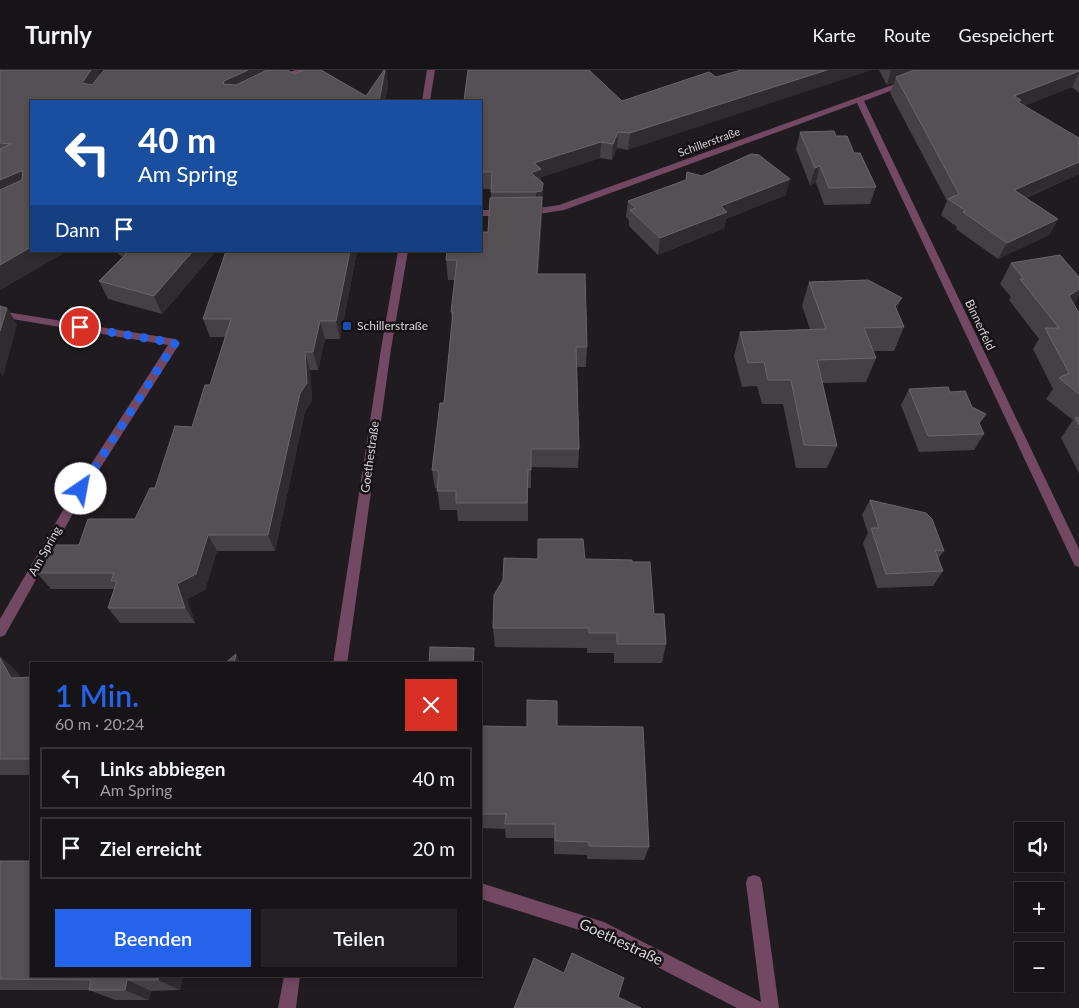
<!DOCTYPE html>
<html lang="de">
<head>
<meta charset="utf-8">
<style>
  :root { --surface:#171418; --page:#242125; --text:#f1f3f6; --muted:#9e9ea2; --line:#363337; --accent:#2563eb }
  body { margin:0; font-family:Lato,sans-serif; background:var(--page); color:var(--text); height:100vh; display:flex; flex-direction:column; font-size:19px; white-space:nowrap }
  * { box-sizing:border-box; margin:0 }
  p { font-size:16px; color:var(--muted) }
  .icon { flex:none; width:28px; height:28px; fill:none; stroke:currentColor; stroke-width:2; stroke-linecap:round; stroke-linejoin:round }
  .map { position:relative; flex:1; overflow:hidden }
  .panel { position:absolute; left:30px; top:592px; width:452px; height:315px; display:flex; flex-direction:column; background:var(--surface); border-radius:0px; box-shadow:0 2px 8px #0003,0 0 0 1px var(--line) }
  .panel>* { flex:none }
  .guide { position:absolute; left:30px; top:30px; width:452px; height:152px; border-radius:0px; box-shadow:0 2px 8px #0003,0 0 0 1px var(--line); background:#1a4fa0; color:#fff; overflow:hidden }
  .controls { position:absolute; left:1014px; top:752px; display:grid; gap:10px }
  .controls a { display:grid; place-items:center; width:50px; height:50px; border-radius:0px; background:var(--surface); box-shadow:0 2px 8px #0003,0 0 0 1px var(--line); font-size:25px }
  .pin { position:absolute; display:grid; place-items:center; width:42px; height:42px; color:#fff; margin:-21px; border:2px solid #fff; border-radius:50%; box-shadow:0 1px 5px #0007 }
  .me { position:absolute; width:55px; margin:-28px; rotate:33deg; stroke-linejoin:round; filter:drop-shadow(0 0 4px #0008) }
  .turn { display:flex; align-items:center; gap:18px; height:105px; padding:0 25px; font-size:22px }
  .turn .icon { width:65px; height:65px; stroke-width:2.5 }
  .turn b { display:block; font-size:35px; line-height:42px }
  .then { display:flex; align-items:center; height:48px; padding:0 25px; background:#0003; gap:10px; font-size:19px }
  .round { display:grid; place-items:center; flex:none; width:52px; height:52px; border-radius:0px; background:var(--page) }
  .headline { display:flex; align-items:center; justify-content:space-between; height:85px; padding:0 25px }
  h1 { font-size:30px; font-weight:600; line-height:38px; color:var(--accent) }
  .button { display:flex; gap:10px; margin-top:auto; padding:10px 25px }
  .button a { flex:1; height:58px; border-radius:0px; background:var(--accent); color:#fff; font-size:20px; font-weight:600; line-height:58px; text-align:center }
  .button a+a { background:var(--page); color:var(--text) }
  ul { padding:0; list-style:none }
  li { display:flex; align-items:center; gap:15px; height:62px; margin:0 10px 8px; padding:0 15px; border:2px solid var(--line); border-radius:0px }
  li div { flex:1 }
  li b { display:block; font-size:19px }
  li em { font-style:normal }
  header { display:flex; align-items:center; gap:30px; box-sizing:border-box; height:70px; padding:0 25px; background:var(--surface); border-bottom:1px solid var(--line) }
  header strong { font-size:24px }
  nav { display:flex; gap:28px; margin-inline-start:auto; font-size:18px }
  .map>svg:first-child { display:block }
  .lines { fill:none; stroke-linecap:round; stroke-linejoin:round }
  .minor { fill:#724862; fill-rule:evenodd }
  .wall { fill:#454044 }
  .shaded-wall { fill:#2f2b2f }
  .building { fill:#555054; stroke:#696569 }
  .route { stroke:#2563eb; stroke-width:9; stroke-dasharray:0 16.2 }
  .transit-dot { fill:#1a4fb4; stroke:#161216; stroke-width:2 }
  .labels { text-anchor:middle; stroke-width:5; stroke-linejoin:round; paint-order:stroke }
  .far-street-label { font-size:11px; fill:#d8d5d8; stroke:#161216 }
  .street-label { font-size:12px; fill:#d8d5d8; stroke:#161216 }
  .poi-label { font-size:12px; fill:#d8d5d8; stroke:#161216; text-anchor:start }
  .near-street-label { font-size:15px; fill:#d8d5d8; stroke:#161216 }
</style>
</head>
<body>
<header>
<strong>Turnly</strong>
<nav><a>Karte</a><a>Route</a><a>Gespeichert</a></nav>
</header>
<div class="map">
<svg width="1079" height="938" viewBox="0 0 1079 938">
  <rect width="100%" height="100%" fill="#1f1b20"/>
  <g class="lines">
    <g class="minor">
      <path d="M295,0H306L282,12L275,10Z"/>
      <path d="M427,0H435L430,31H422Z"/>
      <path d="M934,0H945L864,31L1079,479V497L1075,496L1073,492L857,33L564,140L526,146L521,143L526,140L559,135Z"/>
      <path d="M481,140H506L511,143L506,146H481Z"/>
      <path d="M398,181H408L391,279L347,594H333L381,279Z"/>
      <path d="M0,241L175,269L180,273L85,422L5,565L0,567V549L77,416L168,275L0,247Z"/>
      <path d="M754,805L760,807L762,813L779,938H737L595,865L481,829V813L604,852L761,932L746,813L748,807Z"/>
      <path d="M284,906H300L296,938H278Z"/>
    </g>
  </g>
  <g class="wall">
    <path d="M0,0L100,4H295L366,26L384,0H386L388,16L385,31H31V181H67L0,220Z"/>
    <path d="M879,0H1079V23L1072,17L1024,36L1079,68V104L1026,128L1058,149L1049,165L998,189L956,159L957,157L941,145L947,131L890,23L894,13L887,15Z"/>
    <path d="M709,2L628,80L617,78L612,90L600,88L541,107V112L543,113V130L538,204L587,277L586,297H577L579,379L578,398L531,397V418H528V451H458L457,440H440L437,418H435L432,400L444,333L452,251L451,242L455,210H448L446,190L488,162L491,128V119H481V31H622Z"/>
    <path d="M800,62L836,66L854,83L876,117L870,134L824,135L816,112L810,115L796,79Z"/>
    <path d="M702,106L786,125L726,149L724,158L658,185L629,156V150L626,147L628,131Z"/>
    <path d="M114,181H216L162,244L108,229L99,211L123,187Z"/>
    <path d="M226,181H357L340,269H325L318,300H310L312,331L305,341L275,481H217L205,520L187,529L195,553H120L108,538L114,519H51L37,503L79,475L135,449L155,418L192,357L210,315L225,267H210L203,249Z"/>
    <path d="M1011,193L1079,207V225L1074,234L1079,243V403L1061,368L1073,350L1046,329L1053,319L1033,279L1039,269L1009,230L1011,227L1000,214Z"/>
    <path d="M809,212L897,240L904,257L894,281H873L876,288L866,312L822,313L837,376L827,398H796L783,334H762L757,316L742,317L734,286L740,262L810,259L802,236Z"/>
    <path d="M909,319L950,322L980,355L984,364L974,380L919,382L901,335Z"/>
    <path d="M870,430L944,481L938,489L943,501L933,516L877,518L863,473L868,463L862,445Z"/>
    <path d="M632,492L666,574L662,593H614V583H587V578L495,577L493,558Z"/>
    <path d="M0,586L18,603L20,607H31V705H0Z"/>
    <path d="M481,656L527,657L557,656L649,777L644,790L587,789V785L554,784V768H506L505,759L481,758Z"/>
    <path d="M0,791L183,906L180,920L151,921L149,930H115L89,920H0Z"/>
  </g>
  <g class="shaded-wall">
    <path d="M91,0H99L103,11L90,31L82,13Z"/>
    <path d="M248,0H273L229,31L223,14L224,11Z"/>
    <path d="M385,0H386L388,16L385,31H379Z"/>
    <path d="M827,0H872L628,80L630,63Z"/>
    <path d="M891,0H929L896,7L894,13L887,15Z"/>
    <path d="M1079,1V3L1072,17L1017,39L1014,26Z"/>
    <path d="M618,62L617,78L612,90L613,74Z"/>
    <path d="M601,72L600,88L541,107V116L531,103L534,93Z"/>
    <path d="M1079,92V104L1006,136L1014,120Z"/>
    <path d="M820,96L816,112L810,115L815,98Z"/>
    <path d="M21,101L30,119L0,133V110Z"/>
    <path d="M790,109L786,125L726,149L724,158L658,185L660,168L721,136Z"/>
    <path d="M543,113V130L537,224L536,122Z"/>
    <path d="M1058,149L1049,165L998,189L1007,173Z"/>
    <path d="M31,177V181H67L0,220V195Z"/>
    <path d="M193,181H216L162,244L154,226Z"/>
    <path d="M350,181H357L340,269L336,251Z"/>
    <path d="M1079,219V225L1073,236L1069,226Z"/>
    <path d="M902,228L892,252L895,236Z"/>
    <path d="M7,238L17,254L3,307L0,302V261Z"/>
    <path d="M320,251L325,269L318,300L313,282Z"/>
    <path d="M305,282L310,300L312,331L305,341L275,481L268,465Z"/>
    <path d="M208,465L217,481L205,520L187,529L195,553L185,538L177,514Z"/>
    <path d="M474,578L475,585L474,594H473Z"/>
    <path d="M236,584L241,594H234Z"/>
    <path d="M0,586L18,603L31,626L11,608L0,588Z"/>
    <path d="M159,906H183L180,920L158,910Z"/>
    <path d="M127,910L151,921L149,930L125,920Z"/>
  </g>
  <g class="building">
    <path d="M0,0H91L82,13L92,15L104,0H248L224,11L223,14L236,15L267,0H287L295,4L304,0H321L366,26L384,0H385L379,31H31V177L0,195V120L22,110L23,101H21L0,110V79L11,74L0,73Z"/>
    <path d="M468,0H589L622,31L709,2L716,7L741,0H827L630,63L618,62L613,74L601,72L534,93L541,99L531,103L543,113L542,121L536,122H491L492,102H481V31H464Z"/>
    <path d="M914,0H1079V1L1014,26L1021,30L1018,32L1079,68V92L1014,120L1058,149L1007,173L963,142L966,141L948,129L959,124L896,7Z"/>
    <path d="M834,61L836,66H847L854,83H860L876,117L829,118L820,96L815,98L800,62Z"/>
    <path d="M751,84L759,85L790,109L721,136L727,142L660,168L630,140L636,138L628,131L686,110L687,102L702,106Z"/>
    <path d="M542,127L537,204H585L587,277H576L579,379H531V400H528L527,433H456V421H437L439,404L437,400H432L440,333H444L453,242H451L457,190H446L447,181H481V162H488L490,128Z"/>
    <path d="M129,181H193L154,226L99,211Z"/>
    <path d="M226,181H350L336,251H320L313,282H305L307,313L300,323L268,465H208L196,504L177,514L185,538H108L117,511H111L114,503H37L54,475H79L88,449H135L150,418H155L175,356L192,357L205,315H210L231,249H203Z"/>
    <path d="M1060,185L1079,207V219L1069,226L1079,243V324L1059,308L1069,303L1045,258H1059L1020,209H1024L1011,193Z"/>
    <path d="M868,210L902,228L895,236L904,257L864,258L876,288L817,290L837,376L804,375L791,310H768L764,292L748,293L740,262L826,259L809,212Z"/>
    <path d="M0,236L7,238L0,261Z"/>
    <path d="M948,317L950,322L965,321L972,337L986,344L979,353L984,364L928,366L909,319Z"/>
    <path d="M1079,347V355L1075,348Z"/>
    <path d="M870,430L926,443L932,449L944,481L935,480L943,501L886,504L871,458H879Z"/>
    <path d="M538,469H583L585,489L632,490V492H650L654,544H664L666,574H617V563H589V558H493L494,525L503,510L504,488L538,489Z"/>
    <path d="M430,577L474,578L473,594H429Z"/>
    <path d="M236,584L234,594H224Z"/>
    <path d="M0,588L11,608L31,607V689H0Z"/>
    <path d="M527,630L557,631V656L643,657L649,777L589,776V772L555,771V754H505L506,744H481V656L527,657Z"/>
    <path d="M0,791H31V906H159L158,910H127L125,920H89L91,910L0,909Z"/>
    <path d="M572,883L624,908L618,927L641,938H514L534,888L564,903Z"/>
  </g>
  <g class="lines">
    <path class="route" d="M80,257L175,273L81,419"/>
  </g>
  <rect class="transit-dot" x="342" y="251" width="10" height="10" rx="2.5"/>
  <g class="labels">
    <g class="far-street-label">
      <text transform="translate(709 72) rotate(-20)" y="4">Schillerstraße</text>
    </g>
    <g class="street-label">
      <text transform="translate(980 255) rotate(65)" y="4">Binnerfeld</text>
      <text transform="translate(370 387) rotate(-82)" y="4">Goethestraße</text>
      <text transform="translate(45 481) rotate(-61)" y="4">Am Spring</text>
    </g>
    <g class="poi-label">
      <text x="357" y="260">Schillerstraße</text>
    </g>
    <g class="near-street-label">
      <text transform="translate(621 872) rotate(25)" y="5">Goethestraße</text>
    </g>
  </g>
</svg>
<div class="controls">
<a><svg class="icon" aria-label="sound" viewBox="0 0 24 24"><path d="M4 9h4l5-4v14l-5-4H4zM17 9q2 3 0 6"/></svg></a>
<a>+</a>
<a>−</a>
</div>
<div class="pin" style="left:80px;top:257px;background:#d93025"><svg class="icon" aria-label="arrive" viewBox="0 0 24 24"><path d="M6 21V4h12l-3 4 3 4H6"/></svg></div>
<svg class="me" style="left:81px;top:419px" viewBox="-20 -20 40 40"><circle r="19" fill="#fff"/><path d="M0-13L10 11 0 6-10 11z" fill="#2563eb"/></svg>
<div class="guide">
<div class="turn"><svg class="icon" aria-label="left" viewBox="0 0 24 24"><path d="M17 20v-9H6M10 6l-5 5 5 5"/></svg><div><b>40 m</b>Am Spring</div></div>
<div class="then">Dann<svg class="icon" aria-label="arrive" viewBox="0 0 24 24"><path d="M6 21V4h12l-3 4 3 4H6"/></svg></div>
</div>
<section class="panel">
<div class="headline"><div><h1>1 Min.</h1><p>60 m · 20:24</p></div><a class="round" style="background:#d93025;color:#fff"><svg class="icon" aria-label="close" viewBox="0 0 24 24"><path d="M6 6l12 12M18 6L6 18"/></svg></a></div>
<ul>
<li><svg class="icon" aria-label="left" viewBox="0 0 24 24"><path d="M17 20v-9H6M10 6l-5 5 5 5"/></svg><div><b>Links abbiegen</b><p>Am Spring</p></div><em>40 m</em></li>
<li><svg class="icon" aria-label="arrive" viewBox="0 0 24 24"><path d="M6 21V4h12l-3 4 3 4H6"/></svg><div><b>Ziel erreicht</b></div><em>20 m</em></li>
</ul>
<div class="button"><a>Beenden</a><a>Teilen</a></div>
</section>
</div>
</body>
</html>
